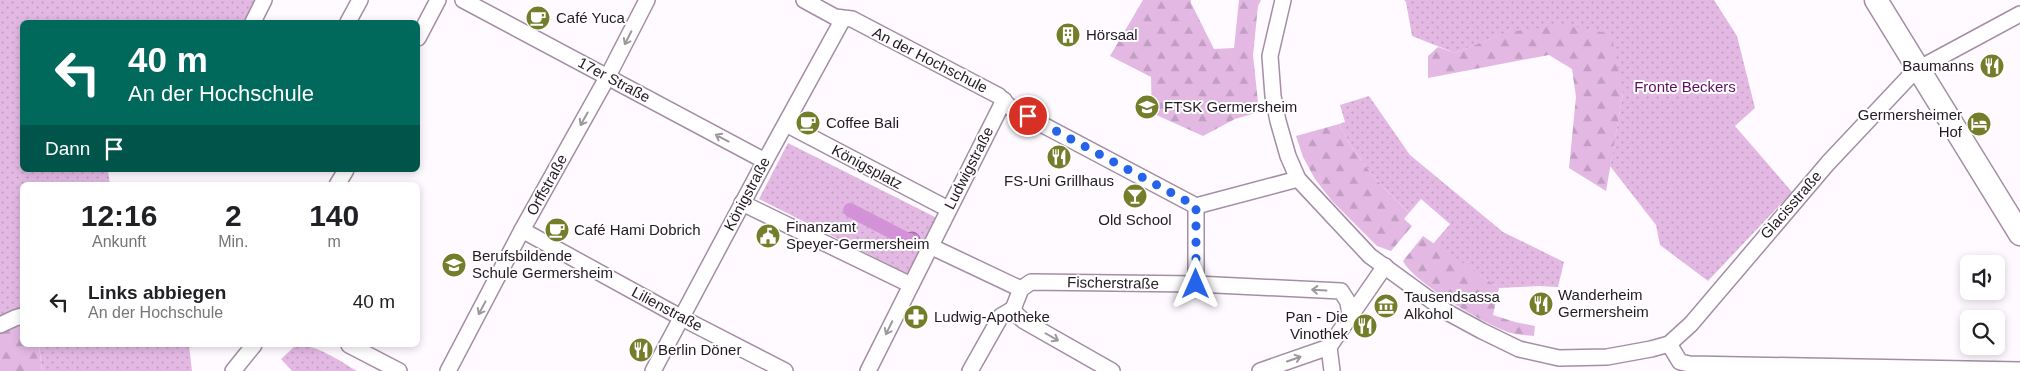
<!DOCTYPE html>
<html lang="de">
<head>
<meta charset="utf-8">
<style>
  :root { --surface:#fff; --page:#f2f2f2; --text:#202124; --muted:#757577 }
  body { margin:0; font-family:Helvetica,sans-serif; background:var(--page); color:var(--text); height:100vh; display:flex; flex-direction:column; font-size:19px; white-space:nowrap }
  * { box-sizing:border-box; margin:0 }
  p { font-size:16px; color:var(--muted) }
  .icon { flex:none; width:28px; height:28px; fill:none; stroke:currentColor; stroke-width:2; stroke-linecap:round; stroke-linejoin:round }
  .map { position:relative; flex:1; overflow:hidden }
  .details { position:absolute; left:20px; top:182px; width:400px; height:165px; display:flex; flex-direction:column; background:var(--surface); border-radius:8px; box-shadow:0 2px 8px #0003 }
  .details>* { flex:none }
  .hud { position:absolute; left:20px; top:20px; width:400px; height:152px; border-radius:8px; box-shadow:0 2px 8px #0003; background:#00695c; color:#fff; overflow:hidden }
  .buttons { position:absolute; left:1960px; top:255px; display:grid; gap:10px }
  .buttons a { display:grid; place-items:center; width:45px; height:45px; border-radius:8px; background:var(--surface); box-shadow:0 2px 8px #0003; font-size:25px }
  .pin { position:absolute; display:grid; place-items:center; width:42px; height:42px; color:#fff; margin:-21px; border:2px solid #fff; border-radius:50%; box-shadow:0 1px 5px #0007 }
  .me { position:absolute; width:55px; margin:-28px; rotate:0deg; stroke-linejoin:round; filter:drop-shadow(0 0 4px #0008) }
  .turn { display:flex; align-items:center; gap:18px; height:105px; padding:0 25px; font-size:22px }
  .turn .icon { width:65px; height:65px; stroke-width:2.5 }
  .turn b { display:block; font-size:35px; line-height:42px }
  .then { display:flex; align-items:center; height:48px; padding:0 25px; background:#0003; gap:10px; font-size:19px }
  .eta { display:flex; justify-content:space-evenly; align-items:center; height:85px; text-align:center }
  .eta b { font-size:30px; font-weight:700; line-height:35px }
  ul { padding:0; list-style:none }
  li { display:flex; align-items:center; gap:15px; height:70px; padding:0 25px }
  li div { flex:1 }
  li b { display:block; font-size:19px }
  li em { font-style:normal }
  .map>svg:first-child { display:block }
  .grass { fill:url(#grass-dots) }
  .forest { fill:url(#forest-firs) }
  .water { fill:url(#water-waves); stroke:#9e6ea1 }
  .lines { fill:none; stroke-linecap:round; stroke-linejoin:round }
  .canal { stroke:#d392d7; stroke-width:14 }
  .street-casing { stroke:#a38ea4; stroke-width:18 }
  .secondary-casing { stroke:#a38ea4; stroke-width:25 }
  .street { stroke:#fff; stroke-width:15 }
  .secondary { stroke:#fff; stroke-width:22 }
  .oneway { stroke:#9c989c }
  .route { stroke:#2563eb; stroke-width:9; stroke-dasharray:0 16.2 }
  .labels { text-anchor:middle; stroke-width:4; stroke-linejoin:round; paint-order:stroke }
  .poi-label { font-size:15px; fill:#221922; stroke:#fff; text-anchor:start }
  .street-label { font-size:15px; fill:#221922; stroke:#fff }
  .park-label { font-size:15px; fill:#5e0d64; stroke:#fff }
</style>
</head>
<body>
<div class="map">
<svg width="2020" height="371" viewBox="0 0 2020 371">
  <defs>
    <pattern id="grass-dots" width="8" height="8" patternUnits="userSpaceOnUse" patternTransform="scale(1.25)"><rect width="8" height="8" fill="#e3b9e4"/><path d="M2 2h.1M6 6h.1" fill="none" stroke="#c29ec3" stroke-width="1.8" stroke-linecap="round"/></pattern>
    <pattern id="forest-firs" width="22" height="20" patternUnits="userSpaceOnUse" patternTransform="scale(1.25)"><rect width="22" height="20" fill="#e3b9e4"/><path d="M5 1l3.5 6h-7zM16 11l3.5 6h-7z" fill="#c29ec3"/></pattern>
    <pattern id="water-waves" width="16" height="10" patternUnits="userSpaceOnUse" patternTransform="scale(1.25)"><rect width="16" height="10" fill="#d392d7"/><path d="M0 5q4-4 8 0t8 0" fill="none" stroke="#ab76ae"/></pattern>
  </defs>
  <rect width="100%" height="100%" fill="#fefaff"/>
  <g class="grass">
    <path d="M0,0H254L244,22H22V170H108L110,185H22V325L0,330Z"/>
    <path d="M1404,0H1714L1737,36L1755,108L1735,126L1792,192L1708,281L1660,245L1656,225L1610,166L1623,93L1508,32L1455,53L1412,36L1406,2Z"/>
    <path d="M1369,96L1410,155L1503,232L1564,262L1558,287L1539,286L1499,288L1433,244L1450,224L1421,199L1409,213C1381,186 1356,159 1339,124L1345,122L1340,105Z"/>
    <path d="M788,143L937,218L908,274L759,199Z"/>
    <path d="M39,345H189L192,371H42Z"/>
    <path d="M296,345C318,345 338,360 357,371H292L281,359Z"/>
  </g>
  <g class="forest">
    <path d="M1143,0H1191V3L1214,49L1234,48L1239,0H1261L1258,6L1253,55L1259,112L1235,119L1203,136L1152,113L1151,77L1110,56Z"/>
    <path d="M1565,25L1611,34L1623,93L1606,191L1569,168L1576,97L1572,69L1549,55L1428,78V56L1438,47L1455,53L1507,32Z"/>
    <path d="M1339,124C1356,159 1381,186 1409,213L1404,219L1412,226L1391,251L1377,246L1332,201L1315,179L1303,157L1296,136Z"/>
    <path d="M1423,236L1499,288L1493,315L1515,322L1535,326L1534,336C1527,335 1519,335 1511,333C1487,326 1413,282 1403,261Z"/>
    <path d="M22,325V345H39L42,371H0V334L2,329Z"/>
  </g>
  <circle class="water" cx="912" cy="240" r="8"/>
  <g class="lines">
    <path class="canal" d="M850,210L904,238"/>
    <defs>
      <g id="street">
        <path d="M463,0L765,161"/>
        <path d="M804,0L835,17L852,19L999,96L1011,108L1196,206L1298,179"/>
        <path d="M1283,0L1270,56L1273,96L1278,121L1288,156L1298,179L1370,256L1447,312L1482,331L1519,349L1559,358L1607,357L1651,349L1669,344L1691,324L1828,163L1908,78L1918,69L2020,14"/>
        <path d="M253,22L264,0"/>
        <path d="M348,22L360,0"/>
        <path d="M418,38L438,0"/>
        <path d="M786,124L948,209"/>
        <path d="M337,185L346,170"/>
        <path d="M742,203L911,285"/>
        <path d="M1196,206V284"/>
        <path d="M522,230L682,318L785,371"/>
        <path d="M930,246L1021,289"/>
        <path d="M1013,309L1021,289L1031,282L1196,284L1341,291L1348,302L1350,316"/>
        <path d="M1013,309L1017,315L1024,321L1112,371"/>
        <path d="M0,325L15,318L22,316"/>
        <path d="M1669,344L1680,362L1690,364L2020,370"/>
        <path d="M349,345L399,371"/>
        <path d="M233,371L254,345"/>
        <path d="M448,371L522,230L608,76L647,0"/>
        <path d="M653,371L765,161L843,19"/>
        <path d="M868,371L1004,100"/>
        <path d="M970,371L1001,316L1013,309"/>
        <path d="M1260,371L1329,347"/>
        <path d="M1332,371L1329,347L1385,266"/>
      </g>
      <path id="secondary" d="M1876,0L2020,234"/>
    </defs>
    <use href="#street" class="street-casing"/>
    <use href="#secondary" class="secondary-casing"/>
    <use href="#street" class="street"/>
    <use href="#secondary" class="secondary"/>
  </g>
  <defs><path id="oneway-shaft" d="M-6 0H5M1.5-3L5.5 0L1.5 3" fill="none" stroke-width="1.6" stroke-linecap="round" stroke-linejoin="round" transform="scale(1.25)"/></defs>
  <g class="oneway">
    <use href="#oneway-shaft" transform="translate(628 38) rotate(117)"/>
    <use href="#oneway-shaft" transform="translate(584 119) rotate(119)"/>
    <use href="#oneway-shaft" transform="translate(722 138) rotate(-152)"/>
    <use href="#oneway-shaft" transform="translate(1319 290) rotate(-177)"/>
    <use href="#oneway-shaft" transform="translate(482 308) rotate(118)"/>
    <use href="#oneway-shaft" transform="translate(889 328) rotate(116)"/>
    <use href="#oneway-shaft" transform="translate(1052 337) rotate(30)"/>
    <use href="#oneway-shaft" transform="translate(1294 359) rotate(-19)"/>
  </g>
  <g class="lines">
    <path class="route" d="M1028,116L1196,206V284"/>
  </g>
  <defs>
    <symbol id="cafe-disc" viewBox="-11 -11 22 22"><circle r="9.5" fill="#747d29" stroke="#fff"/><path d="M-5.5-4.5H6V0H3Q3 3.5 0 3.5H-2.5Q-5.5 3.5-5.5 0ZM3-3.2v2h1.7v-2ZM-6 4.5H4V6H-6Z" fill="#fff"/></symbol>
    <symbol id="building-disc" viewBox="-11 -11 22 22"><circle r="9.5" fill="#747d29" stroke="#fff"/><path d="M-4-6H4V6H1V3H-1V6H-4ZM-2.5-4.3h1.7v1.8h-1.7ZM.8-4.3h1.7v1.8H.8ZM-2.5-1h1.7V.8h-1.7ZM.8-1h1.7V.8H.8Z" fill="#fff"/></symbol>
    <symbol id="restaurant-disc" viewBox="-11 -11 22 22"><circle r="9.5" fill="#747d29" stroke="#fff"/><path d="M-5-6h1v4h1v-4h1v4h1v-4h1v5L-1.5 .5V6h-2V.5L-5-1ZM5-6V6H3V1.5H1.5Q1.5-4 5-6Z" fill="#fff"/></symbol>
    <symbol id="university-disc" viewBox="-11 -11 22 22"><circle r="9.5" fill="#747d29" stroke="#fff"/><path d="M0-5L7-2L0 1L-7-2ZM-4 1L0 2.5L4 1V4Q0 6-4 4Z" fill="#fff"/></symbol>
    <symbol id="hotel-disc" viewBox="-11 -11 22 22"><circle r="9.5" fill="#747d29" stroke="#fff"/><path d="M-6-4.5h1.5V1H6V5H4.5V3h-9V5H-6ZM-4 0a1.8 1.8 0 1 1 3.6 0ZM.5 0V-2.5h3Q6-2.5 6 0Z" fill="#fff"/></symbol>
    <symbol id="bar-disc" viewBox="-11 -11 22 22"><circle r="9.5" fill="#747d29" stroke="#fff"/><path d="M-6-5H6L.8 .8V4.5H3.5V6h-7V4.5H-.8V.8Z" fill="#fff"/></symbol>
    <symbol id="civic-disc" viewBox="-11 -11 22 22"><circle r="9.5" fill="#747d29" stroke="#fff"/><path d="M-.6-6.5H3V-4.5H.6V-3L4-1V1h2V6H-6V1h2V-1L-.6-3ZM-1.2 2.5V6h2.4V2.5Z" fill="#fff"/></symbol>
    <symbol id="school-disc" viewBox="-11 -11 22 22"><circle r="9.5" fill="#747d29" stroke="#fff"/><path d="M0-5L7-2L0 1L-7-2ZM-4 1L0 2.5L4 1V4Q0 6-4 4Z" fill="#fff"/></symbol>
    <symbol id="museum-disc" viewBox="-11 -11 22 22"><circle r="9.5" fill="#747d29" stroke="#fff"/><path d="M0-6L6-3V-2H-6V-3ZM-5-1h2V3h-2ZM-1-1h2V3h-2ZM3-1h2V3H3ZM-6 4H6V6H-6Z" fill="#fff"/></symbol>
    <symbol id="pharmacy-disc" viewBox="-11 -11 22 22"><circle r="9.5" fill="#747d29" stroke="#fff"/><path d="M-2-6h4v4h4v4h-4v4h-4v-4h-4v-4h4Z" fill="#fff"/></symbol>
  </defs>
  <g fill-rule="evenodd">
    <use href="#cafe-disc" x="524" y="4" width="28" height="28"/>
    <use href="#building-disc" x="1054" y="21" width="28" height="28"/>
    <use href="#restaurant-disc" x="1978" y="52" width="28" height="28"/>
    <use href="#university-disc" x="1133" y="93" width="28" height="28"/>
    <use href="#cafe-disc" x="794" y="109" width="28" height="28"/>
    <use href="#hotel-disc" x="1965" y="110" width="28" height="28"/>
    <use href="#restaurant-disc" x="1045" y="143" width="28" height="28"/>
    <use href="#bar-disc" x="1121" y="182" width="28" height="28"/>
    <use href="#cafe-disc" x="543" y="216" width="28" height="28"/>
    <use href="#civic-disc" x="754" y="222" width="28" height="28"/>
    <use href="#school-disc" x="440" y="251" width="28" height="28"/>
    <use href="#restaurant-disc" x="1527" y="290" width="28" height="28"/>
    <use href="#museum-disc" x="1372" y="292" width="28" height="28"/>
    <use href="#pharmacy-disc" x="902" y="303" width="28" height="28"/>
    <use href="#restaurant-disc" x="1351" y="312" width="28" height="28"/>
    <use href="#restaurant-disc" x="627" y="336" width="28" height="28"/>
  </g>
  <g class="labels">
    <g class="poi-label">
      <text x="556" y="23">Café Yuca</text>
      <text x="1086" y="40">Hörsaal</text>
      <text x="1974" y="71" text-anchor="end">Baumanns</text>
      <text x="1164" y="112">FTSK Germersheim</text>
      <text x="1962" y="120" text-anchor="end">Germersheimer<tspan x="1962" dy="17">Hof</tspan></text>
      <text x="826" y="128">Coffee Bali</text>
      <text x="1059" y="186" text-anchor="middle">FS-Uni Grillhaus</text>
      <text x="1135" y="225" text-anchor="middle">Old School</text>
      <text x="786" y="232">Finanzamt<tspan x="786" dy="17">Speyer-Germersheim</tspan></text>
      <text x="574" y="235">Café Hami Dobrich</text>
      <text x="472" y="261">Berufsbildende<tspan x="472" dy="17">Schule Germersheim</tspan></text>
      <text x="1558" y="300">Wanderheim<tspan x="1558" dy="17">Germersheim</tspan></text>
      <text x="1404" y="302">Tausendsassa<tspan x="1404" dy="17">Alkohol</tspan></text>
      <text x="934" y="322">Ludwig-Apotheke</text>
      <text x="1348" y="322" text-anchor="end">Pan - Die<tspan x="1348" dy="17">Vinothek</tspan></text>
      <text x="658" y="355">Berlin Döner</text>
    </g>
    <g class="street-label">
      <text transform="translate(930 60) rotate(27)" y="5">An der Hochschule</text>
      <text transform="translate(614 80) rotate(28)" y="5">17er Straße</text>
      <text transform="translate(867 167) rotate(28)" y="5">Königsplatz</text>
      <text transform="translate(969 168) rotate(-63)" y="5">Ludwigstraße</text>
      <text transform="translate(547 185) rotate(-61)" y="5">Orffstraße</text>
      <text transform="translate(747 194) rotate(-62)" y="5">Königstraße</text>
      <text transform="translate(1791 205) rotate(-49)" y="5">Glacisstraße</text>
      <text transform="translate(1113 283) rotate(1)" y="5">Fischerstraße</text>
      <text transform="translate(667 309) rotate(28)" y="5">Lilienstraße</text>
    </g>
    <g class="park-label">
      <text x="1685" y="92">Fronte Beckers</text>
    </g>
  </g>
</svg>
<div class="buttons">
<a><svg class="icon" aria-label="sound" viewBox="0 0 24 24"><path d="M4 9h4l5-4v14l-5-4H4zM17 9q2 3 0 6"/></svg></a>
<a><svg class="icon" aria-label="search" viewBox="0 0 24 24"><circle cx="10" cy="10" r="6"/><path d="M15 15l6 6"/></svg></a>
</div>
<div class="pin" style="left:1028px;top:116px;background:#d93025"><svg class="icon" aria-label="arrive" viewBox="0 0 24 24"><path d="M6 21V4h12l-3 4 3 4H6"/></svg></div>
<svg class="me" style="left:1196px;top:284px" viewBox="-20 -20 40 40"><path d="M0-17L14 15 0 8-14 15z" fill="#2563eb" stroke="#fff" stroke-width="4"/></svg>
<div class="hud">
<div class="turn"><svg class="icon" aria-label="left" viewBox="0 0 24 24"><path d="M17 20v-9H6M10 6l-5 5 5 5"/></svg><div><b>40 m</b>An der Hochschule</div></div>
<div class="then">Dann<svg class="icon" aria-label="arrive" viewBox="0 0 24 24"><path d="M6 21V4h12l-3 4 3 4H6"/></svg></div>
</div>
<section class="details">
<div class="eta">
<div><b>12:16</b><p>Ankunft</p></div>
<div><b>2</b><p>Min.</p></div>
<div><b>140</b><p>m</p></div>
</div>
<ul>
<li><svg class="icon" aria-label="left" viewBox="0 0 24 24"><path d="M17 20v-9H6M10 6l-5 5 5 5"/></svg><div><b>Links abbiegen</b><p>An der Hochschule</p></div><em>40 m</em></li>
</ul>
</section>
</div>
</body>
</html>
